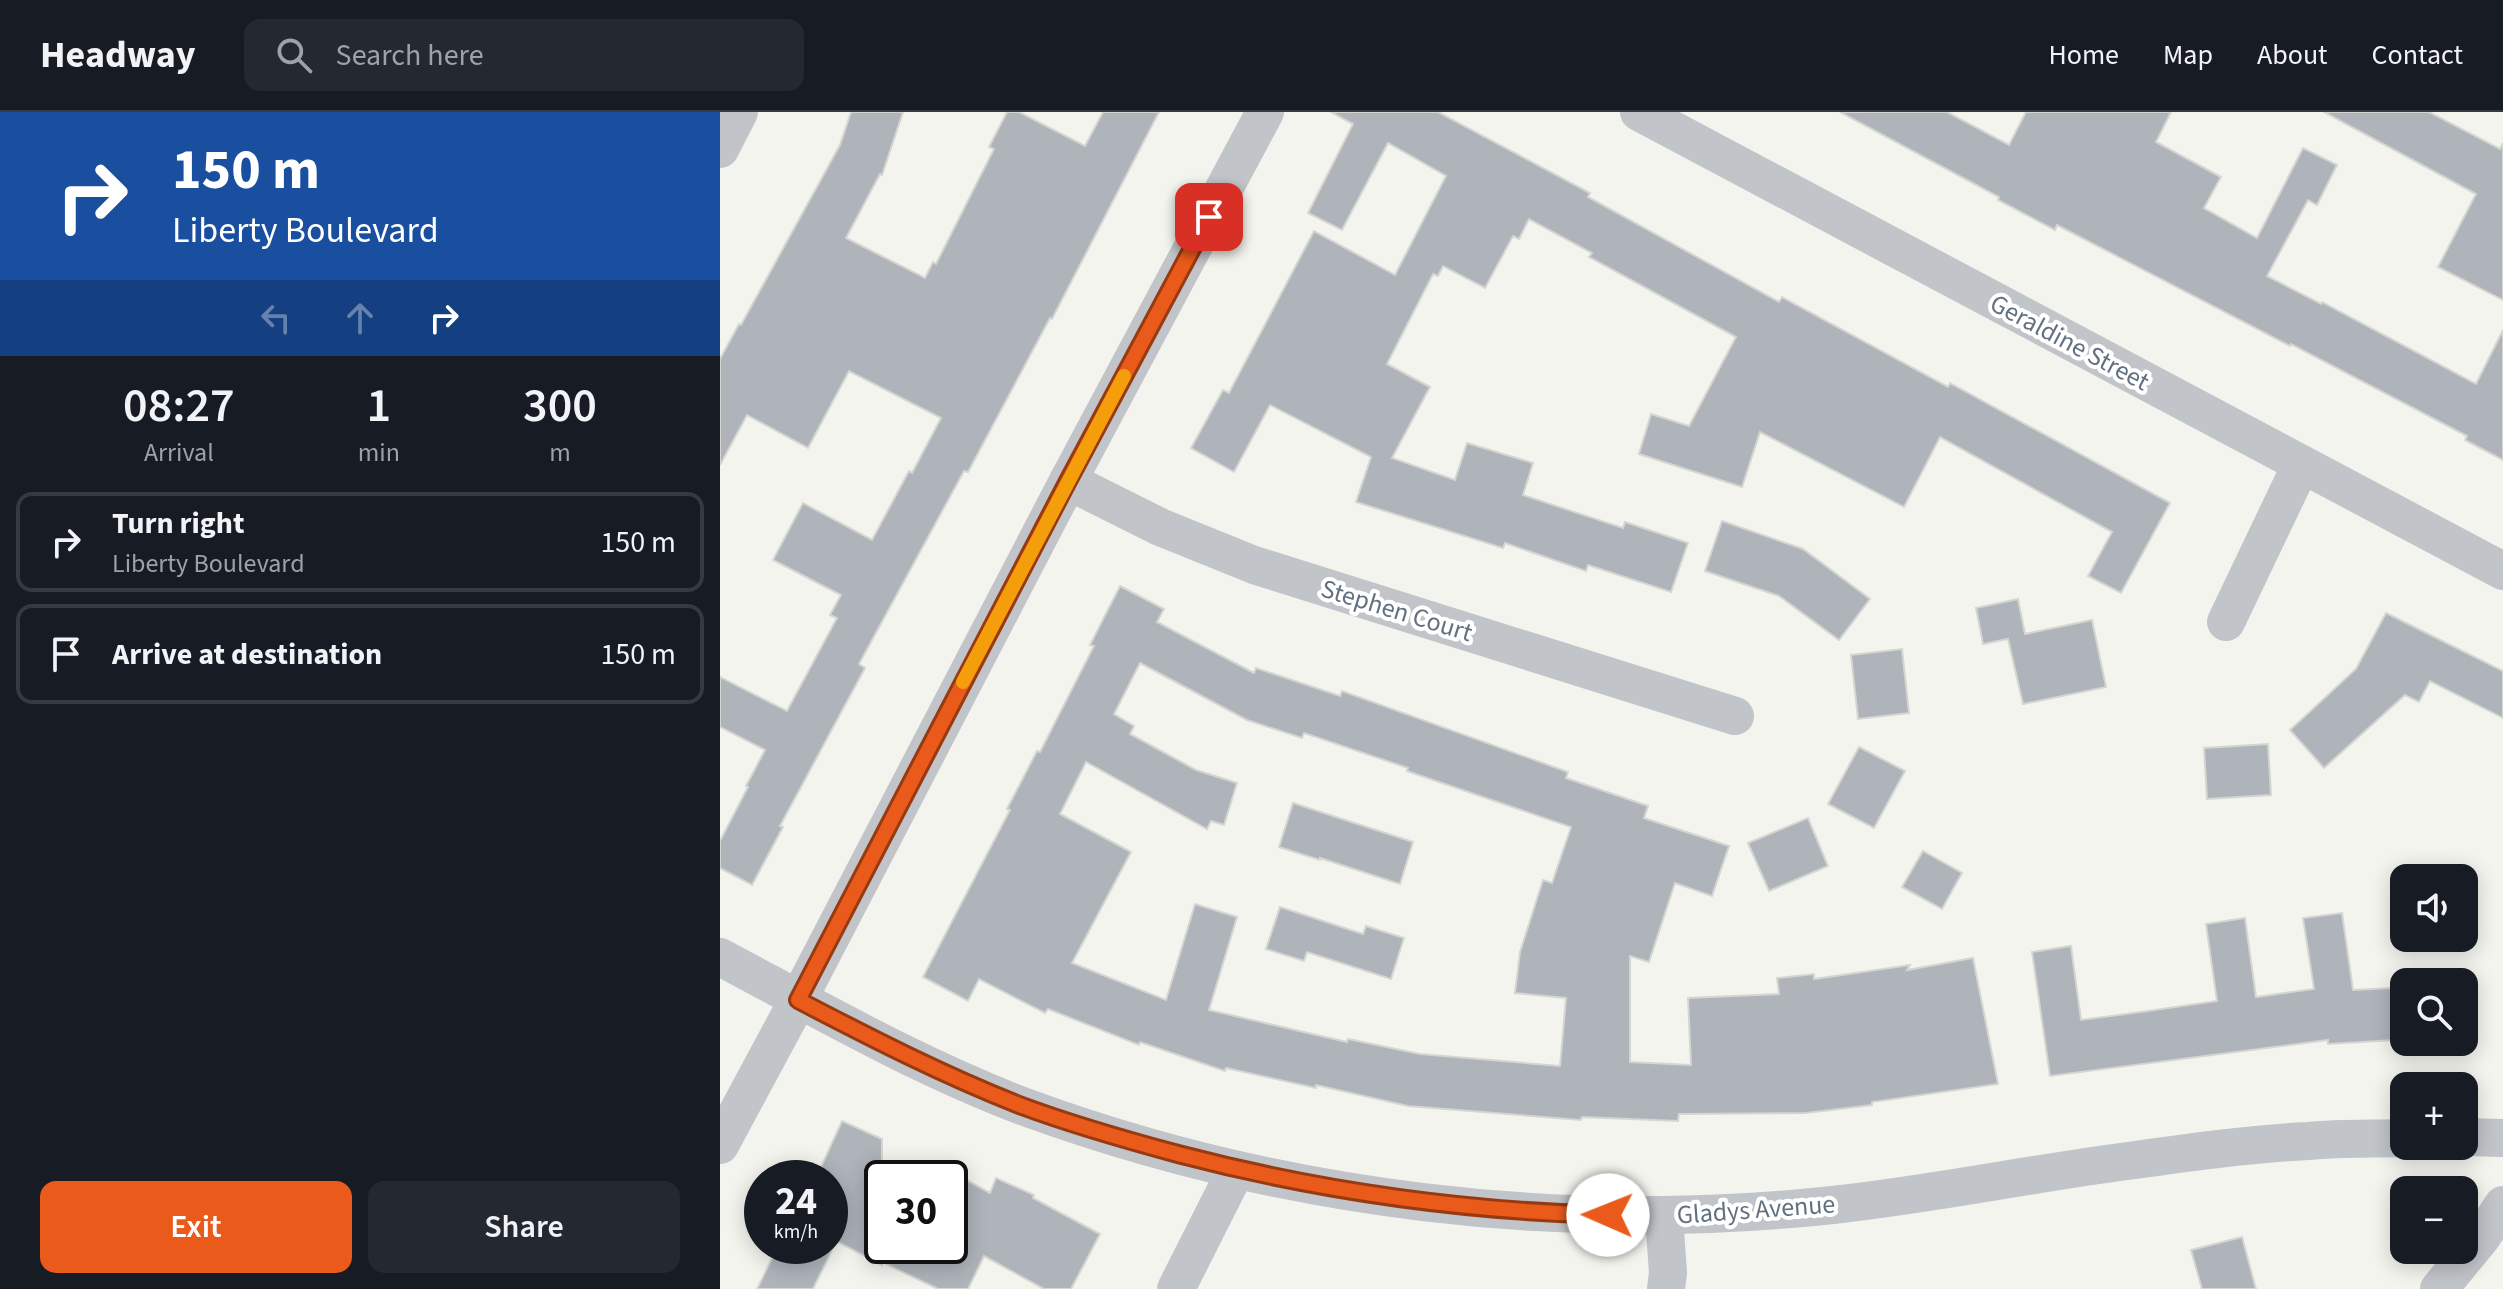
<!DOCTYPE html>
<html lang="en">
<head>
<meta charset="utf-8">
<style>
  :root { --surface:#171b24; --page:#242831; --text:#f1f3f6; --muted:#9ea1a6; --line:#363941; --accent:#ea5a1a }
  body { margin:0; font-family:"Source Sans 3",sans-serif; background:var(--page); color:var(--text); height:100vh; display:flex; flex-direction:column; font-size:30px; white-space:nowrap }
  * { box-sizing:border-box; margin:0 }
  p { font-size:26px; color:var(--muted) }
  .icon { flex:none; width:44px; height:44px; fill:none; stroke:currentColor; stroke-width:2; stroke-linecap:round; stroke-linejoin:round }
  .map { position:relative; flex:1; overflow:hidden }
  .sheet { display:flex; flex-direction:column; background:var(--surface); width:720px }
  .sheet>* { flex:none }
  .hud { background:#1a4fa0; color:#fff; overflow:hidden }
  .tools { position:absolute; left:1670px; top:752px; display:grid; gap:16px }
  .tools a { display:grid; place-items:center; width:88px; height:88px; border-radius:16px; background:var(--surface); box-shadow:0 4px 20px #0003; font-size:40px }
  .speed { position:absolute; left:24px; top:1048px; display:flex; gap:16px; font-size:40px; font-weight:700; text-align:center }
  .speed>* { display:grid; place-content:center; width:104px; height:104px; border-radius:50%; background:var(--surface); box-shadow:0 4px 20px #0003; line-height:1 }
  .speed small { font-size:20px; font-weight:400 }
  .speed .limit { border:4px solid #111; border-radius:12px; background:#fff; color:#111 }
  .pin { position:absolute; display:grid; place-items:center; width:68px; height:68px; color:#fff; margin:-34px; border-radius:16px; box-shadow:0 4px 12px #0006 }
  .me { position:absolute; width:88px; margin:-44px; rotate:271deg; stroke-linejoin:round; filter:drop-shadow(0 0 6px #0008) }
  .turn { display:flex; align-items:center; gap:28px; height:168px; padding:0 40px; font-size:36px }
  .turn .icon { width:104px; height:104px; stroke-width:2.5 }
  .turn b { display:block; font-size:56px; line-height:68px }
  .lanes { display:flex; align-items:center; height:76px; padding:0 40px; background:#0003; justify-content:center; gap:40px; direction:ltr }
  .lanes .off { opacity:.35 }
  .eta { display:flex; justify-content:space-evenly; align-items:center; height:136px; text-align:center }
  .eta b { font-size:48px; font-weight:600; line-height:56px }
  .primary-button { display:flex; gap:16px; margin-top:auto; padding:16px 40px }
  .primary-button a { flex:1; height:92px; border-radius:16px; background:var(--accent); color:#fff; font-size:32px; font-weight:600; line-height:92px; text-align:center }
  .primary-button a+a { background:var(--page); color:var(--text) }
  ul { padding:0; list-style:none }
  li { display:flex; align-items:center; gap:24px; height:100px; margin:0 16px 12px; padding:0 24px; border:4px solid var(--line); border-radius:16px }
  li div { flex:1 }
  li b { display:block; font-size:30px }
  li em { font-style:normal }
  header { display:flex; align-items:center; gap:48px; box-sizing:border-box; height:112px; padding:0 40px; background:var(--surface); border-bottom:2px solid var(--line) }
  header strong { font-size:38px }
  nav { display:flex; gap:44px; margin-inline-start:auto; font-size:28px }
  .search { width:560px; height:72px; background:var(--page); display:flex; align-items:center; gap:20px; box-sizing:border-box; padding:0 28px; border-radius:16px; color:var(--muted); font-size:30px }
  main { display:flex; flex:1; min-height:0 }
  .map>svg:first-child { display:block }
  .building { fill:#aeb4ba; stroke:#d5d5d2; stroke-width:2; fill-rule:evenodd }
  .lines { fill:none; stroke-linecap:round; stroke-linejoin:round }
  .street { stroke:#c1c4c8; stroke-width:38 }
  .route-casing { stroke:#983a11; stroke-width:20 }
  .route { stroke:#ea5a1a; stroke-width:14 }
  .slow { stroke:#f59e0b; stroke-width:14 }
  .labels { text-anchor:middle; stroke-width:8; stroke-linejoin:round; paint-order:stroke }
  .street-label { font-size:26px; fill:#617182; stroke:#fff }
</style>
</head>
<body>
<header>
<strong>Headway</strong>
<div class="search"><svg class="icon" aria-label="search" viewBox="0 0 24 24"><circle cx="10" cy="10" r="6"/><path d="M15 15l6 6"/></svg>Search here</div>
<nav><a>Home</a><a>Map</a><a>About</a><a>Contact</a></nav>
</header>
<main>
<section class="sheet">
<div class="hud">
<div class="turn"><svg class="icon" aria-label="right" viewBox="0 0 24 24"><path d="M7 20v-9h11M14 6l5 5-5 5"/></svg><div><b>150 m</b>Liberty Boulevard</div></div>
<div class="lanes"><svg class="icon off" aria-label="left" viewBox="0 0 24 24"><path d="M17 20v-9H6M10 6l-5 5 5 5"/></svg><svg class="icon off" aria-label="ahead" viewBox="0 0 24 24"><path d="M12 20V5M6 11l6-6 6 6"/></svg><svg class="icon" aria-label="right" viewBox="0 0 24 24"><path d="M7 20v-9h11M14 6l5 5-5 5"/></svg></div>
</div>
<div class="eta">
<div><b>08:27</b><p>Arrival</p></div>
<div><b>1</b><p>min</p></div>
<div><b>300</b><p>m</p></div>
</div>
<ul>
<li><svg class="icon" aria-label="right" viewBox="0 0 24 24"><path d="M7 20v-9h11M14 6l5 5-5 5"/></svg><div><b>Turn right</b><p>Liberty Boulevard</p></div><em>150 m</em></li>
<li><svg class="icon" aria-label="arrive" viewBox="0 0 24 24"><path d="M6 21V4h12l-3 4 3 4H6"/></svg><div><b>Arrive at destination</b></div><em>150 m</em></li>
</ul>
<div class="primary-button"><a>Exit</a><a>Share</a></div>
</section>
<div class="map">
<svg width="1783" height="1177" viewBox="0 0 1783 1177">
  <rect width="100%" height="100%" fill="#f4f4ef"/>
  <g class="building">
    <path d="M131,0H183L162,63L160,62L126,126L205,166L213,150L216,152L274,37L269,35L287,0H299L365,34L383,0H439L332,207L330,206L248,360L244,359L139,552L145,556L60,714L63,715L32,773L0,756V729L28,675L26,674L45,638L0,615V565L67,599L117,506L110,503L121,483L53,448L83,391L152,428L189,359L192,361L221,306L129,259L88,336L27,303L0,353V247L19,212L21,213L120,33Z"/>
    <path d="M611,0H718L870,81L868,85L1059,190L1062,185L1228,275L1230,271L1450,391L1401,481L1368,464L1392,420L1220,325L1184,395L1040,320L1022,375L919,342L931,302L969,314L1016,225L869,145L872,141L809,107L799,127L793,124L765,176L723,154L718,164L713,162L667,252L710,275L672,346L735,368L747,331L813,351L803,383L903,416L905,410L968,431L951,480L868,453L866,459L785,431L783,436L636,390L651,345L550,293L514,360L471,336L503,278L509,281L594,119L675,163L726,64L668,31L622,118L588,101L633,12Z"/>
    <path d="M1120,0H1227L1289,33L1306,0H1451L1436,30L1501,65L1484,96L1537,126L1583,36L1617,53L1597,93L1588,88L1547,164L1601,192L1602,190L1756,272L1783,218V348L1745,328L1747,324L1571,232L1570,234L1337,113L1335,118L1278,88L1279,85Z"/>
    <path d="M1604,0H1709L1780,37L1783,31V188L1718,155L1756,82Z"/>
    <path d="M1002,409L1083,437L1150,487L1119,528L1059,484L985,459Z"/>
    <path d="M400,474L444,497L437,510L534,561L536,556L620,584L622,579L848,660L846,666L928,694L924,706L1009,734L992,784L955,771L929,850L910,844V950L971,953L968,886L1059,882L1057,866L1094,862V867L1190,853L1187,858L1253,846L1278,972L1152,990V993L1086,1001L959,1002L958,1009L862,1005L861,1008L688,994L596,973V976L506,956L505,959L420,930L419,933L328,897L325,901L259,867L248,889L203,865L290,698L287,697L317,639L320,640L374,534L370,533ZM420,551L527,608L582,626L584,621L688,656L687,659L851,715L832,771L823,768L800,840L795,881L846,886L840,954L700,942L628,927L627,930L489,898L517,805L475,792L446,888L352,851L411,740L340,702L366,650L487,717L491,709L504,713L517,671L476,658L410,622L414,614L394,602Z"/>
    <path d="M1298,487L1305,522L1372,508L1386,575L1303,592L1288,527L1263,532L1256,496Z"/>
    <path d="M1666,501L1783,559V606L1710,569L1699,590L1685,583L1604,656L1570,618L1636,557Z"/>
    <path d="M1182,537L1189,601L1138,607L1131,543Z"/>
    <path d="M1548,632L1551,683L1487,687L1484,636Z"/>
    <path d="M1139,635L1185,659L1154,716L1108,692Z"/>
    <path d="M573,691L693,730L680,772L600,746V748L559,735Z"/>
    <path d="M1088,706L1108,754L1049,779L1028,731Z"/>
    <path d="M1203,739L1242,761L1222,797L1182,775Z"/>
    <path d="M560,795L643,822L646,814L684,826L671,867L587,840L584,849L546,837Z"/>
    <path d="M1622,801L1633,878L1672,876L1675,928L1608,932V928L1330,964L1312,840L1351,834L1361,908L1428,899L1497,889L1486,812L1525,806L1536,885L1594,877L1583,806Z"/>
    <path d="M122,1009L162,1027V1134H230V1059L270,1081L276,1066L314,1083L313,1086L380,1122L351,1177H324L264,1144L248,1177H218L162,1150V1153L110,1126V1066H96Z"/>
    <path d="M1522,1125L1536,1177H1482L1471,1138Z"/>
    <path d="M58,1134H114L93,1177H37Z"/>
  </g>
  <g class="lines">
    <g class="street">
      <path d="M919,0L1783,459"/>
      <path d="M0,37L19,0"/>
      <path d="M348,369L440,415L534,453L1015,604"/>
      <path d="M1506,510L1581,353"/>
      <path d="M0,845C100,898 199,955 305,995C562,1089 841,1122 1113,1093C1214,1082 1314,1061 1415,1048C1472,1040 1530,1032 1588,1029C1620,1026 1652,1027 1684,1026"/>
      <path d="M1744,1025L1783,1026"/>
      <path d="M0,1033L78,888L348,369L545,0"/>
      <path d="M944,1104L948,1161L946,1177"/>
      <path d="M456,1177L516,1058"/>
      <path d="M1719,1177L1761,1126L1783,1093"/>
    </g>
  </g>
  <g class="lines">
    <defs>
      <path id="route" d="M489,105L348,369L78,888C151,926 225,964 302,994C353,1013 406,1028 458,1042C599,1079 742,1099 888,1103"/>
    </defs>
    <use href="#route" class="route-casing"/>
    <use href="#route" class="route"/>
    <path class="slow" d="M243,570L404,264"/>
  </g>
  <g class="labels">
    <g class="street-label">
      <text transform="translate(1350 230) rotate(28)" y="9">Geraldine Street</text>
      <text transform="translate(677 498) rotate(17)" y="9">Stephen Court</text>
      <text transform="translate(1036 1097) rotate(-4)" y="9">Gladys Avenue</text>
    </g>
  </g>
</svg>
<div class="tools">
<a><svg class="icon" aria-label="sound" viewBox="0 0 24 24"><path d="M4 9h4l5-4v14l-5-4H4zM17 9q2 3 0 6"/></svg></a>
<a><svg class="icon" aria-label="search" viewBox="0 0 24 24"><circle cx="10" cy="10" r="6"/><path d="M15 15l6 6"/></svg></a>
<a>+</a>
<a>−</a>
</div>
<div class="speed"><div>24<small>km/h</small></div><div class="limit">30</div></div>
<div class="pin" style="left:489px;top:105px;background:#d93025"><svg class="icon" aria-label="arrive" viewBox="0 0 24 24"><path d="M6 21V4h12l-3 4 3 4H6"/></svg></div>
<svg class="me" style="left:888px;top:1103px" viewBox="-20 -20 40 40"><circle r="19" fill="#fff"/><path d="M0-13L10 11 0 6-10 11z" fill="#ea5a1a"/></svg>
</div>
</main>
</body>
</html>
